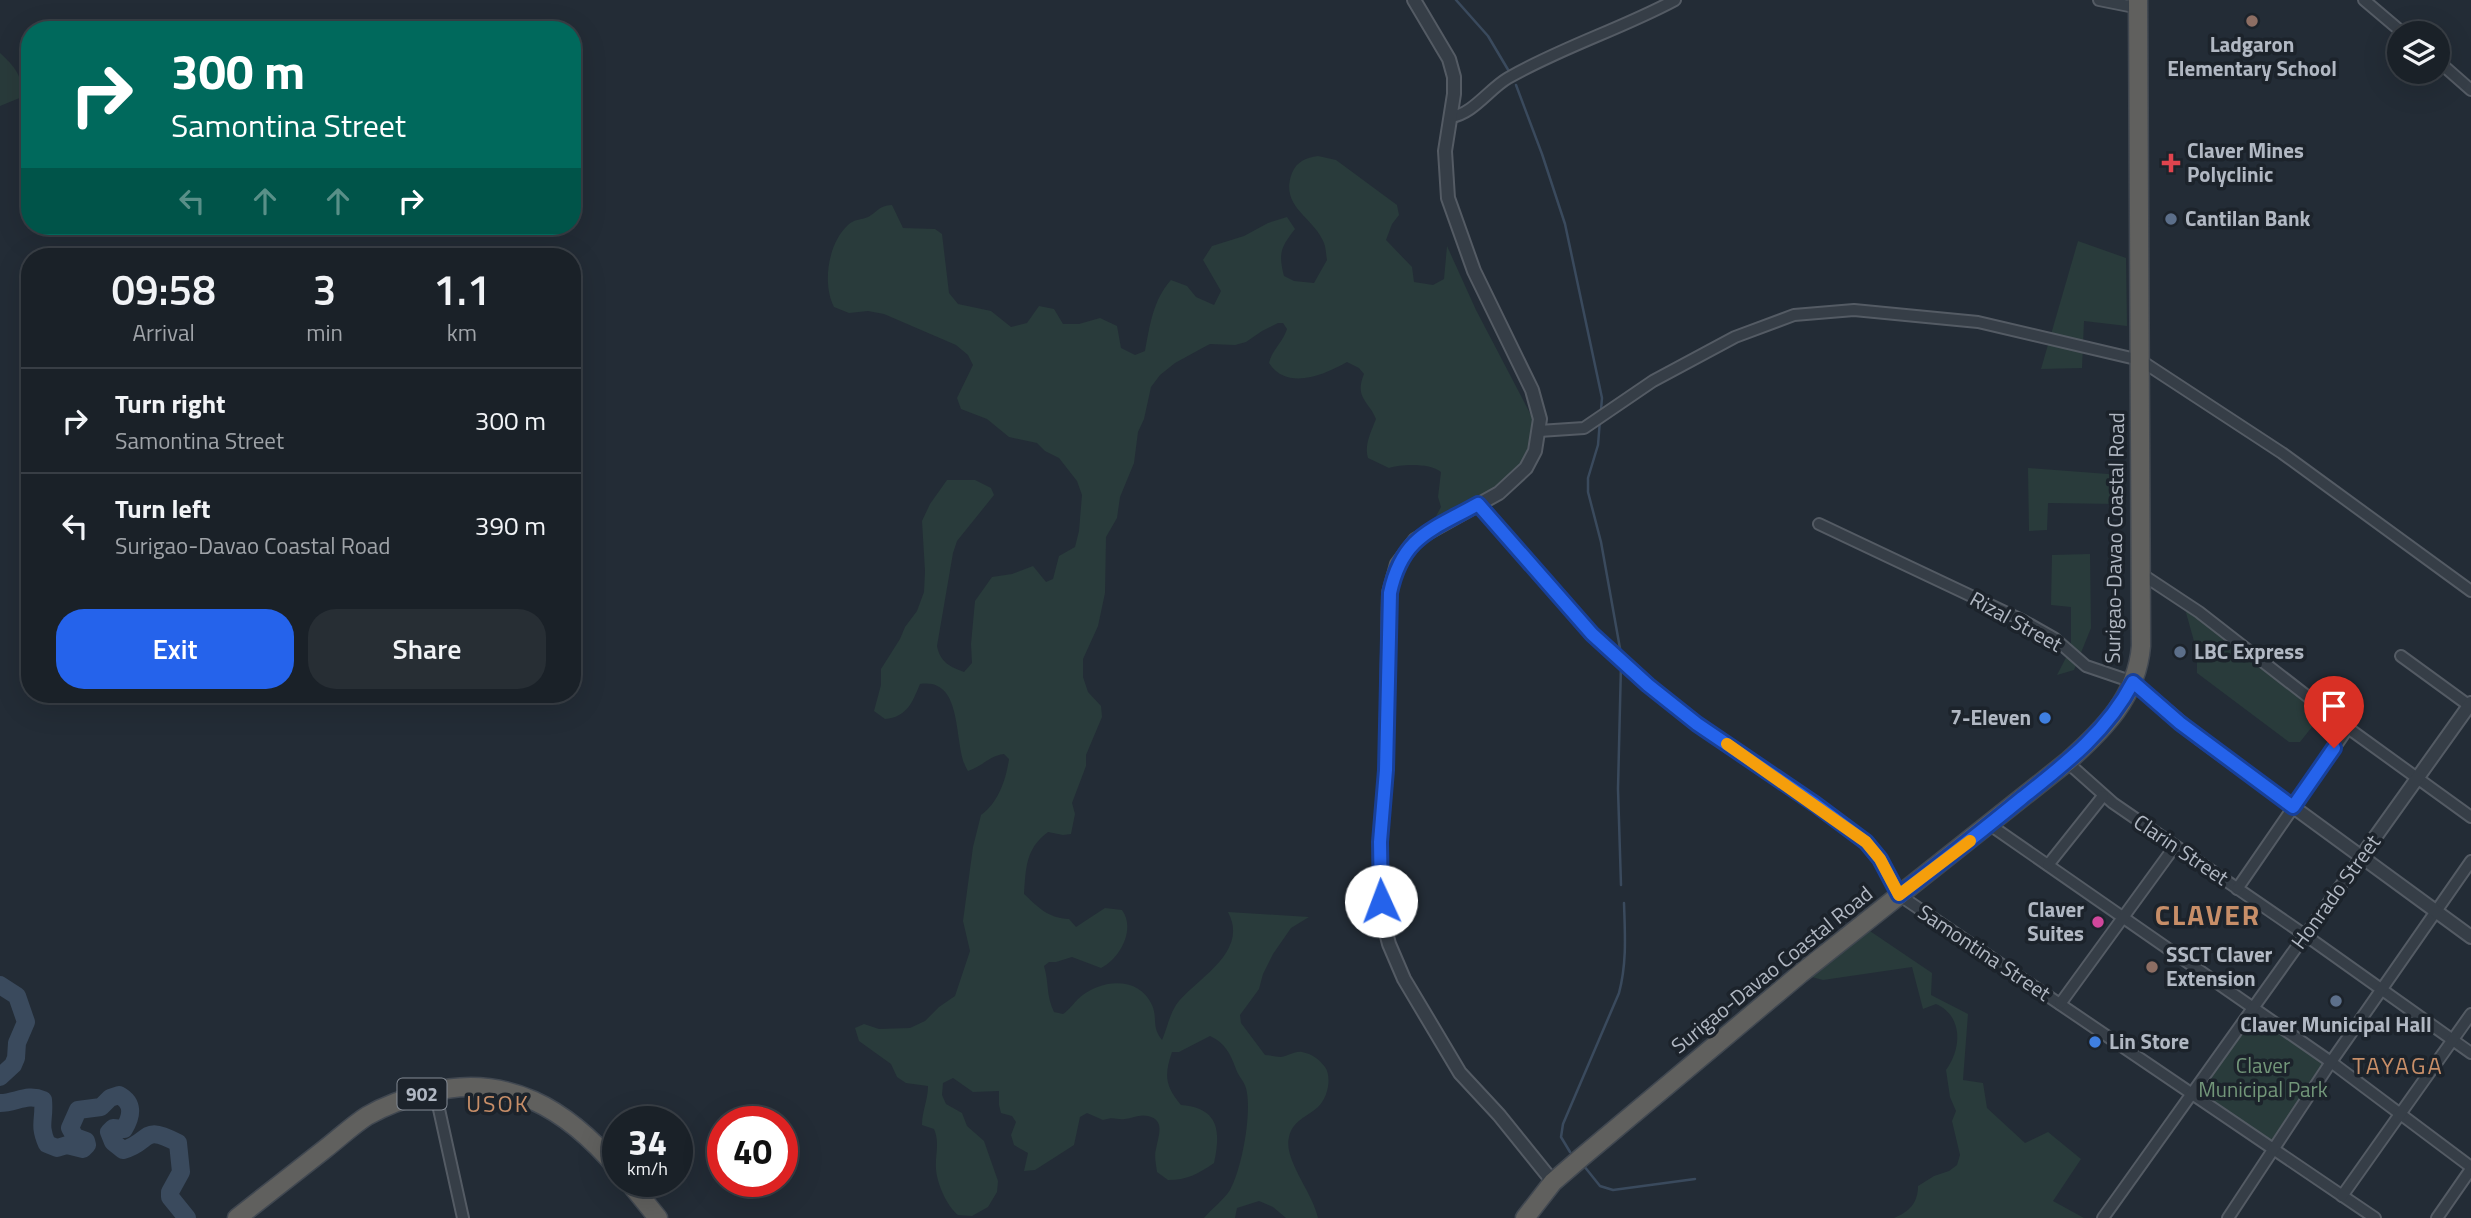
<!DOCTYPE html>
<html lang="en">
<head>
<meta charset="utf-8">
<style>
  :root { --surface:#1a2128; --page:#272e34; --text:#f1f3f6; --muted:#9fa3a8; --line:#383e45; --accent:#2563eb }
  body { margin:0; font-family:"Titillium Web",sans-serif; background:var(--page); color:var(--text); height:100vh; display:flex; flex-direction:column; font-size:26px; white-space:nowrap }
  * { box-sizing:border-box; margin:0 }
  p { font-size:23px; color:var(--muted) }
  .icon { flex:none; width:38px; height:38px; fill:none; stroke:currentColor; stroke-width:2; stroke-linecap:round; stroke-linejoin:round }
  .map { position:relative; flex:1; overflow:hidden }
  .details { position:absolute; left:21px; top:248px; width:560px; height:455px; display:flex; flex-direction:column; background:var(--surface); border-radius:28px; box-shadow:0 7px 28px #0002,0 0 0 2px var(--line) }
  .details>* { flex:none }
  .hud { position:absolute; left:21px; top:21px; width:560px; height:214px; border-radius:28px; box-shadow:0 7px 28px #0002,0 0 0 2px var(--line); background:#00695c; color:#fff; overflow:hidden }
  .controls { position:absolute; left:2387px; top:21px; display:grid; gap:14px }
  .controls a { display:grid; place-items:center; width:63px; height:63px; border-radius:50%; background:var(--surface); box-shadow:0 7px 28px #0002,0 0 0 2px var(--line); font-size:35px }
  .speed { position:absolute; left:602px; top:1106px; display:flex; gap:14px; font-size:35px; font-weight:700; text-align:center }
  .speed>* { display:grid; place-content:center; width:91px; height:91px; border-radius:50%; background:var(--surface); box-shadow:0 7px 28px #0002,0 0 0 2px var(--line); line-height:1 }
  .speed small { font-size:18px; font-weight:400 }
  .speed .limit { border:10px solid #d22; background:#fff; color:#111 }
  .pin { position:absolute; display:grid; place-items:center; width:60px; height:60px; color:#fff; margin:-72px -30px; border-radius:50% 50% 50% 0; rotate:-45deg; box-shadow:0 0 7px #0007 }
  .pin .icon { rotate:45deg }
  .me { position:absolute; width:77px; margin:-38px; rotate:358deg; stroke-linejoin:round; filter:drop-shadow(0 0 5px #0008) }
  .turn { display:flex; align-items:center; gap:24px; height:147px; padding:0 35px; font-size:32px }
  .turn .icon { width:91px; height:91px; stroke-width:2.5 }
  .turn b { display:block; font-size:49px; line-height:60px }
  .lanes { display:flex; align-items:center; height:66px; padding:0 35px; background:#0003; justify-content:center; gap:35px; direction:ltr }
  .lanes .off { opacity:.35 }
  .eta { display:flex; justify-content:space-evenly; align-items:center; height:119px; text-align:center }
  .eta b { font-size:42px; font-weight:600; line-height:49px }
  .cta { display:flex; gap:14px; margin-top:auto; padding:14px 35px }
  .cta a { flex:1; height:80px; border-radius:28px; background:var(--accent); color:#fff; font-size:28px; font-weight:600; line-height:80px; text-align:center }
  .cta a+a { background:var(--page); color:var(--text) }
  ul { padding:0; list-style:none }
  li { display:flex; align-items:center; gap:21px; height:105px; padding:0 35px; border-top:2px solid var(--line) }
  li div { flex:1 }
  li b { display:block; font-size:26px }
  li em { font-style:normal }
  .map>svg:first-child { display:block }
  .green { fill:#293b3b }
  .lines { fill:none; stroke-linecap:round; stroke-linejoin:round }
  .stream { stroke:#3a4a5d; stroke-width:2.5 }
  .river { stroke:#3a4a5d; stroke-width:18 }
  .minor-casing { stroke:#545b64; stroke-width:14 }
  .tertiary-casing { stroke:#545b64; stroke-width:16 }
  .trunk-casing { stroke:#414851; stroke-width:21 }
  .minor { stroke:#363e47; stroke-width:10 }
  .tertiary { stroke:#363e47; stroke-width:12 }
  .trunk { stroke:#60605e; stroke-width:18 }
  .route-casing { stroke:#184099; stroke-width:18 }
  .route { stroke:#2563eb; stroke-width:12 }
  .slow { stroke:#f59e0b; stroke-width:12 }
  .education-dot { fill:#8d6e63; stroke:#1c232b; stroke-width:2.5 }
  .health-dot { fill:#e0444e; stroke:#1c232b; stroke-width:2.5 }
  .service-dot { fill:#5c6f8a; stroke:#1c232b; stroke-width:2.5 }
  .shop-dot { fill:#3f7fe0; stroke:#1c232b; stroke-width:2.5 }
  .hotel-dot { fill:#d1479c; stroke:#1c232b; stroke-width:2.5 }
  .labels { text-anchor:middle; stroke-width:7; stroke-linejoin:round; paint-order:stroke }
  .shield { fill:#1c232b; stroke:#848b95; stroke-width:2 }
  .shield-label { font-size:19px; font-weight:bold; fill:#b1b8c3 }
  .poi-label { font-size:21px; font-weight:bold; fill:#b1b8c3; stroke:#1c232b; text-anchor:start }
  .street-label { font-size:21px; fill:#b1b8c3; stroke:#1c232b }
  .park-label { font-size:21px; fill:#729679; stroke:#1c232b }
  .neighbourhood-label { font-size:23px; letter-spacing:2px; fill:#c78e68; stroke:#1c232b }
  .quarter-label { font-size:24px; letter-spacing:2px; fill:#c78e68; stroke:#1c232b }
  .district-label { font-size:28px; font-weight:bold; letter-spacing:2px; fill:#c78e68; stroke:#1c232b }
</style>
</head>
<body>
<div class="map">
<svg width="2471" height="1218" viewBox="0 0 2471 1218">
  <rect width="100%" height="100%" fill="#232c36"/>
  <g class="green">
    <path d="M0,53C15,67 23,76 22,97L0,106Z"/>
    <path d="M1318,156L1336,160L1397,205L1399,215L1392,224L1386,240L1412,267L1414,282L1433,285L1444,279L1447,246L1476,310L1533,419C1539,471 1479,506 1435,518L1441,507L1438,497L1441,472C1430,463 1402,464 1389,468L1368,458C1364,445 1371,432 1376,419C1369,401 1354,398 1364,374L1359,368L1347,362C1324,375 1287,391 1269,363C1272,350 1283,342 1287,329L1283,323H1278L1262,331L1246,342L1235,345L1210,344L1206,346L1175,363L1160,375L1151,387L1144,419L1138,432L1134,463L1120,497L1117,518L1106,537L1105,593L1098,626L1083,659V677L1088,692L1101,706L1102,717L1086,755V766L1072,803L1075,814L1071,834L1063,835L1048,832C1025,849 1026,869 1024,894C1039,908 1048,918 1069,919L1076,927L1105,908L1122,910C1136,929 1120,959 1101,968L1072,957L1056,962H1049L1044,966C1049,982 1046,996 1054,1012L1063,1014C1070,1009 1073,1004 1078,999C1099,979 1139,975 1152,1005C1158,1019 1151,1026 1162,1040C1167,1029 1169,1016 1176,1005C1195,979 1250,953 1228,912L1309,917L1291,928L1273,954L1263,974L1259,989L1240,1015L1241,1023L1265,1055C1270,1055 1276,1057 1281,1057C1289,1056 1294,1051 1302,1052C1312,1054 1319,1059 1325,1067C1332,1077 1328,1098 1318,1107C1307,1117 1293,1120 1289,1137C1283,1159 1313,1193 1318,1218H1286L1273,1207L1259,1201L1237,1208L1235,1218H1204C1212,1208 1223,1201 1230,1190C1242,1168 1251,1117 1247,1093C1246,1082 1239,1078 1236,1069C1230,1053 1225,1043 1210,1036L1179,1052H1172C1164,1075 1165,1086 1181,1105C1219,1108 1221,1131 1214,1163C1198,1174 1187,1180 1168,1180L1157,1172C1156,1164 1154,1156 1156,1149C1158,1137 1166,1120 1148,1116C1139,1114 1133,1118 1125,1119C1115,1120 1115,1116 1103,1120L1087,1113L1080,1117L1074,1145L1035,1170L1024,1171L1028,1153L1014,1145L1011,1135L1016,1122L1012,1116L1001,1113L999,1105V1091L973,1092L953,1078L943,1083L942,1095L946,1104L962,1113L967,1126L984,1141L998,1181L997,1192L988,1207L972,1216L958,1215C947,1206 937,1184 936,1169C935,1154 940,1143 934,1129L922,1125C922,1111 928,1100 928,1086L906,1083L897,1077L891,1064L859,1041L855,1028L864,1024L879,1029L910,1028L925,1021L939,1007L955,996L970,951L963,921L973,847L981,815C998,803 1006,780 1009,759L1004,754C989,756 983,766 968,771C952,748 966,677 920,684C912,703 907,717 885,719L874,711L881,685V669L900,639L905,627L917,611L924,592L925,571L922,521L930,504L947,480H975L991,488L994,495L957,541L953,553L937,646C940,662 950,667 964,672L972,663L971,644L975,601L992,577L1012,574L1033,566L1046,582L1053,579L1059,556L1075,547L1079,531L1082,495L1077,481L1059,458L1045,451L1037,443L1009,437L987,419L961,409L957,398L973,365L968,355L956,345L884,314L868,311L849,313L834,307C822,284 828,243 848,225C854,219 861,220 868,217C879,211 878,206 892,205L903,228L935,229L942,234L949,293L958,304L991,311L1011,327L1027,323L1039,306L1054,309L1063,324H1079L1100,318L1117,326L1121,348L1135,355L1145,351C1150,325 1153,300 1171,280L1187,286L1196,297L1214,305L1221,291L1203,260L1212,246L1244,236L1268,223L1287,217L1295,229C1281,247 1278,253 1284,276L1294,281L1314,283L1327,260C1326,255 1326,248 1324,243C1314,217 1279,207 1292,173C1297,161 1306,158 1318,156Z"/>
    <path d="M2078,241L2126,258L2127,326L2084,321L2082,368L2041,369Z"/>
    <path d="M2028,468L2121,475L2118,504L2048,503L2047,530L2029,531Z"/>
    <path d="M2090,554L2091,628L2074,670L2057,675L2071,648V607L2051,605L2052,555Z"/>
    <path d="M2185,609L2190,610L2323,713L2300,742H2289L2197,673V652Z"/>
    <path d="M1861,925L1932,973L1931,995L1968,1014L1963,1080L1983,1083L1987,1108L2025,1143L2048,1132L2081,1159L2053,1201L2084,1218H1894C1909,1212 1918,1203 1918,1186L1934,1176L1949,1171L1957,1165L1960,1155L1952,1121L1956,1111L1950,1097L1946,1070C1962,1048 1963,1016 1936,1004L1923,1009L1912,967L1823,980L1800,974Z"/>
    <path d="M2254,1014L2326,1063L2272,1142L2200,1093Z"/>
  </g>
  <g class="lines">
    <g class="stream">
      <path d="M1456,0L1488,36L1510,73"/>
      <path d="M1516,85L1542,154L1565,224L1602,398L1601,410"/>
      <path d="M1600,420L1598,445L1588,478V492L1601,542L1621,654"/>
      <path d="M1621,885L1618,789L1621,664"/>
      <path d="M1570,1152L1561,1137L1563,1124L1619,993C1627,963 1625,934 1624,903"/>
      <path d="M1584,1166L1600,1186L1613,1190L1695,1179"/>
    </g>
    <g class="river">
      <path d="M0,985L17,996L26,1022L17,1043L16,1058L13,1065L0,1077"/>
      <path d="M0,1103C16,1103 27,1093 43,1100C45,1120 38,1124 47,1144L57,1148L67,1145L83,1149L87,1145L86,1141L75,1137L70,1128L78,1110L101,1107L110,1098L119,1095C134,1103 132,1116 124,1129L113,1128L109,1132L113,1142L123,1150C152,1142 141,1123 178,1143L181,1172L170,1192V1197L187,1218"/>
    </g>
    <defs>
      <g id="minor">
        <path d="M2099,0L2139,8"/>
        <path d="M2364,0L2403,33"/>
        <path d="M2438,61L2471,90"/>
        <path d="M1451,117C1473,114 1489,89 1508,78C1562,47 1621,29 1675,0"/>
        <path d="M1539,431L1584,428L1653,381L1735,337L1794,315L1854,310L1978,322L2140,360L2282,453L2471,591"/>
        <path d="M1478,504L1592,634L1648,685L1697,724L1815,804L1865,842L1880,859L1899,895L2375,1218"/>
        <path d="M1819,524L2022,620L2054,638L2086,666L2133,682"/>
        <path d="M2140,573L2199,612L2348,728L2471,817"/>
        <path d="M2401,656L2471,707"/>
        <path d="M2067,762L2113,803L2305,935L2471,1053"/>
        <path d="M1990,825L2331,1062L2471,1167"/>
        <path d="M2048,865L2103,796"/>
        <path d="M2237,889L2348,728"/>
        <path d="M2060,1004L2175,846"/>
        <path d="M435,1091L463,1218"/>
        <path d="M2342,1196L2471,1014"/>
        <path d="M2103,1218L2361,857"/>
        <path d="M2228,1218L2331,1062L2471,861"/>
        <path d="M2437,1218L2471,1169"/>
      </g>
      <g id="tertiary">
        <path d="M1414,0L1449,59L1454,77V94L1445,151L1448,198L1474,271L1532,390L1540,419L1535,451L1526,468L1499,493L1415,540L1397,564L1389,593L1386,770L1380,842V885L1382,917L1389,944L1404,979L1460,1073L1499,1115L1553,1182"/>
        <path d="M2133,682L2199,738L2471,937"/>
        <path d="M2361,857L2471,703"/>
      </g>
      <g id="trunk">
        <path d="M628,1181L658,1218"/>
        <path d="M237,1218C266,1195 296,1172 325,1149C339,1138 353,1125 367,1116C386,1105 406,1098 427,1093C507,1072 567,1109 618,1169"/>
        <path d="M1525,1218L1553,1182L1582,1157L1800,974L2067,762C2103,730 2137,697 2141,646L2138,0"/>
      </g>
    </defs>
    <use href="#minor" class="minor-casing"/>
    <use href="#tertiary" class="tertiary-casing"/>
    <use href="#trunk" class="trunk-casing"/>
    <use href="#minor" class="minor"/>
    <use href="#tertiary" class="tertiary"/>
    <use href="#trunk" class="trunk"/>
  </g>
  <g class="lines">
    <defs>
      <path id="route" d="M1381,901L1380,842L1386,770L1390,593C1402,536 1432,530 1478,504L1592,634L1648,685L1697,724L1815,804L1866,842L1880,859L1899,895C1941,863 1982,831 2022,798C2065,764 2107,732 2133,682L2180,723L2293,807L2334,748"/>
    </defs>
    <use href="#route" class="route-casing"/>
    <use href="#route" class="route"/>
    <path class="slow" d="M1727,744L1866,842L1880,859L1899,895L1970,841"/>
  </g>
  <g class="education-dot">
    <circle cx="2252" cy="21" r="7"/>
    <circle cx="2152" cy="967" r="7"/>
  </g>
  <path class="health-dot" d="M2167.5 152.5h7v7h7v7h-7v7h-7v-7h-7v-7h7z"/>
  <g class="service-dot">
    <circle cx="2171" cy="219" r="7"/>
    <circle cx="2180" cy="652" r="7"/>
    <circle cx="2336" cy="1001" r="7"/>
  </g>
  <g class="shop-dot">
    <circle cx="2045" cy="718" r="7"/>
    <circle cx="2095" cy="1042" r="7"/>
  </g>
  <circle class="hotel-dot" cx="2098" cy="922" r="7"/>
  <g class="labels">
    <rect class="shield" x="397.5" y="1078.5" width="49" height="31" rx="5"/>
    <g class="shield-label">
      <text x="422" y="1101">902</text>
    </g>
    <g class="poi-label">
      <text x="2252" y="52" text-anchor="middle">Ladgaron<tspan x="2252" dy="24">Elementary School</tspan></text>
      <text x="2187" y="158">Claver Mines<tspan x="2187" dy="24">Polyclinic</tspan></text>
      <text x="2185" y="226">Cantilan Bank</text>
      <text x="2194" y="659">LBC Express</text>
      <text x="2031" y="725" text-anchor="end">7-Eleven</text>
      <text x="2084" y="917" text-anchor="end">Claver<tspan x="2084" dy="24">Suites</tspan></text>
      <text x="2166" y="962">SSCT Claver<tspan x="2166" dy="24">Extension</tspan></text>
      <text x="2336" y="1032" text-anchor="middle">Claver Municipal Hall</text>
      <text x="2109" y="1049">Lin Store</text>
    </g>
    <g class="street-label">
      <text transform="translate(2115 538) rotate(-89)" y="7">Surigao-Davao Coastal Road</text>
      <text transform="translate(2016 622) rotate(29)" y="7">Rizal Street</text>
      <text transform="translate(2181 850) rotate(34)" y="7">Clarin Street</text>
      <text transform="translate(2336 892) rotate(-54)" y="7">Honrado Street</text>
      <text transform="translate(1984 953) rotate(34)" y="7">Samontina Street</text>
      <text transform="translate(1772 970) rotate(-39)" y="7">Surigao-Davao Coastal Road</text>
    </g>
    <g class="park-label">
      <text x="2263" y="1073">Claver<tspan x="2263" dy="24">Municipal Park</tspan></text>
    </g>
    <g class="neighbourhood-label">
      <text x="498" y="1112">USOK</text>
    </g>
    <g class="quarter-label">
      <text x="2398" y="1074">TAYAGA</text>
    </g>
    <g class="district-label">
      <text x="2208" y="925">CLAVER</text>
    </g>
  </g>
</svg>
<div class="controls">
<a><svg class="icon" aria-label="layers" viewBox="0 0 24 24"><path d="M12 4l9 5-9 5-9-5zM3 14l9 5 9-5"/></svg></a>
</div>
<div class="speed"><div>34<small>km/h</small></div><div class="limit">40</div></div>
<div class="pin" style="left:2334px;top:748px;background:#d93025"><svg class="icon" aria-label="arrive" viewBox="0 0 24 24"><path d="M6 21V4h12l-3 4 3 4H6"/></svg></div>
<svg class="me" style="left:1381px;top:901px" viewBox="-20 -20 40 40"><circle r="19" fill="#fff"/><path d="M0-13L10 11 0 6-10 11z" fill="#2563eb"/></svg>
<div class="hud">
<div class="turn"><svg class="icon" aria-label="right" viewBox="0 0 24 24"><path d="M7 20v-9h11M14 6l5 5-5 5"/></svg><div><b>300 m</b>Samontina Street</div></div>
<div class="lanes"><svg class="icon off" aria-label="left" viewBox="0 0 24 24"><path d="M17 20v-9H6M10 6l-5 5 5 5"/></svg><svg class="icon off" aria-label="ahead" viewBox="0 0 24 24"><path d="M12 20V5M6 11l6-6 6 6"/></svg><svg class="icon off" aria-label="ahead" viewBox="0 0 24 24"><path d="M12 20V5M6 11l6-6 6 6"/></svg><svg class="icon" aria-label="right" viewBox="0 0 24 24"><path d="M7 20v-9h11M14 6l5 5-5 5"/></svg></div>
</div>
<section class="details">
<div class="eta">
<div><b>09:58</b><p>Arrival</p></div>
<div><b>3</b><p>min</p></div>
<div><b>1.1</b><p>km</p></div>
</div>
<ul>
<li><svg class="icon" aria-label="right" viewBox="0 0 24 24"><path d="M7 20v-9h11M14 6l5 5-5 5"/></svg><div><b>Turn right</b><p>Samontina Street</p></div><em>300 m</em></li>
<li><svg class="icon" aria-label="left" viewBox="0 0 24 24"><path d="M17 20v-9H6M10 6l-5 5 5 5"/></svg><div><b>Turn left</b><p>Surigao-Davao Coastal Road</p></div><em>390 m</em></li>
</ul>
<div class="cta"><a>Exit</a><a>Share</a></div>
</section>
</div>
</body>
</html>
